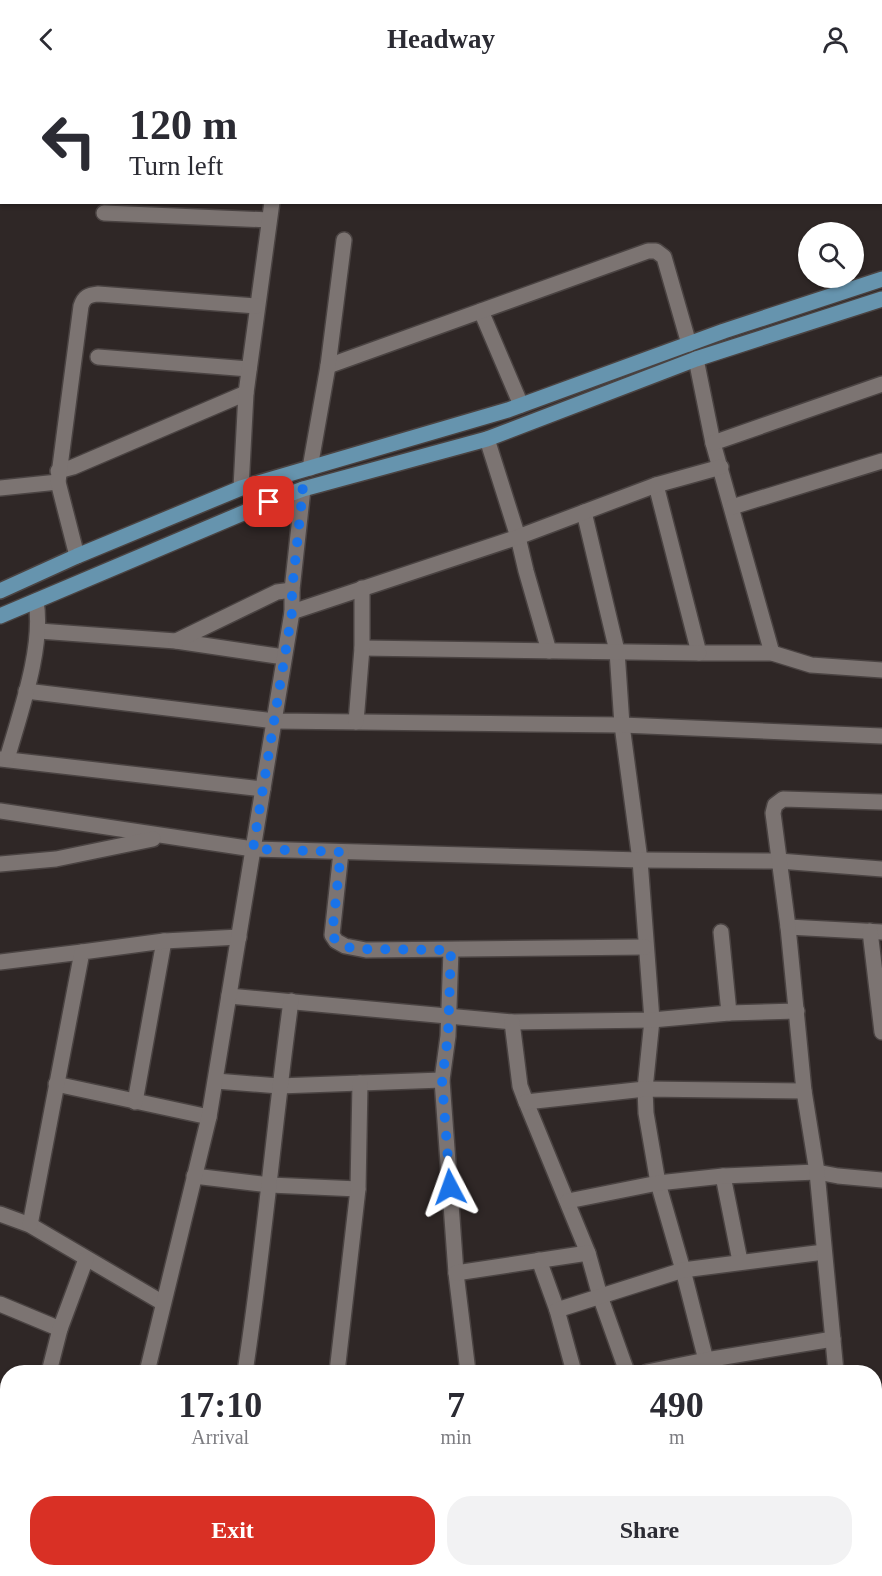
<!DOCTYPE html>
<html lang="en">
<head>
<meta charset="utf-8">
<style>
  :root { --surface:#fff; --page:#f2f2f3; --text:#2b2b33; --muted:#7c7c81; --accent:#d93025 }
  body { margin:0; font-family:"Times New Roman",serif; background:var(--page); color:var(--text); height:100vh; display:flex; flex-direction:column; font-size:22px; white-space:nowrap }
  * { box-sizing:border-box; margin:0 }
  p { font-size:20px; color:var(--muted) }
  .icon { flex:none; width:33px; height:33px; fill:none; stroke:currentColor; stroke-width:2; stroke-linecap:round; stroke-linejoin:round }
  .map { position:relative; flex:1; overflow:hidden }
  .drawer { position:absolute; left:0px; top:1287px; width:882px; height:212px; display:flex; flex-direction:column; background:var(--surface); border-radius:24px 24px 0 0; box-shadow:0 2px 4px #0004 }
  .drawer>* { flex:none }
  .hud { position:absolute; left:0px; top:0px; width:882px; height:126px; box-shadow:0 2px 4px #0004; background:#fff; color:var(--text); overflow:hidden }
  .controls { position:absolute; left:798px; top:144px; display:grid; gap:12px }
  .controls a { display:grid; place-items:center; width:66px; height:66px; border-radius:50%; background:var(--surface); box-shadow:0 2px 4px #0004; font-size:30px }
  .pin { position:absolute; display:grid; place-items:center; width:51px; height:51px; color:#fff; margin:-26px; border-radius:12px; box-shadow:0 3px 9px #0006 }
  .me { position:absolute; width:66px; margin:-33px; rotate:356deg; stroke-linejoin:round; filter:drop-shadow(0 0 4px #0008) }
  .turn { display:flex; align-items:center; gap:21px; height:126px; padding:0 30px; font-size:27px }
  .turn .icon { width:78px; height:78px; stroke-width:2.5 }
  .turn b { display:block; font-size:42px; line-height:51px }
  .eta { display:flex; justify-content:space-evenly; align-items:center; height:102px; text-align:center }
  .eta b { font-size:36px; font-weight:600; line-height:42px }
  .primary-button { display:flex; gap:12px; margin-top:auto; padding:12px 30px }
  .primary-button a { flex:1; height:69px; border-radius:24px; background:var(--accent); color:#fff; font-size:24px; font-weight:600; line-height:69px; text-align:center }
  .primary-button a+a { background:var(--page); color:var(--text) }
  header { display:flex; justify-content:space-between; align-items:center; height:78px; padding:0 30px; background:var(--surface); font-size:27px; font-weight:600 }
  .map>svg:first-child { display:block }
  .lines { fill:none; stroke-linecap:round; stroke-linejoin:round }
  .minor-casing { stroke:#4a4342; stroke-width:18 }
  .major-casing { stroke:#4a4342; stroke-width:18 }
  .minor { stroke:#7c7472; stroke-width:15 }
  .major { stroke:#6694ae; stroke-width:15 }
  .route { stroke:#1a73e8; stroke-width:10; stroke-dasharray:0 18 }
</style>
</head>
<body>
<header><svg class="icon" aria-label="back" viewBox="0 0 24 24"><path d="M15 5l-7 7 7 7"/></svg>Headway<svg class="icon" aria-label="person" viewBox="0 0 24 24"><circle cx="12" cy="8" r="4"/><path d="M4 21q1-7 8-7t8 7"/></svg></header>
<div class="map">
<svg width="882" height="1498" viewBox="0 0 882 1498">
  <rect width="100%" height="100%" fill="#2f2726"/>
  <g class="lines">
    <defs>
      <g id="minor">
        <path d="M504,0V2"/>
        <path d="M606,0V2"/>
        <path d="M298,2V0"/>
        <path d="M797,2L812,0"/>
        <path d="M104,135L269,142"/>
        <path d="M481,233L521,327"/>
        <path d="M98,279L249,291"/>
        <path d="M696,281L713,365L772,575"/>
        <path d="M328,288L648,173H656L664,179L689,266"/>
        <path d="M487,361L518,459L526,493L549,573"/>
        <path d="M713,365L882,306"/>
        <path d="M310,390L328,288L344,162"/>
        <path d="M58,393L73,389L246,315"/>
        <path d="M656,407L699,575H772L811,587L882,592"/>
        <path d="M0,410L58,404"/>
        <path d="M241,410L246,315L272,124"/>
        <path d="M732,429L882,383"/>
        <path d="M584,434L617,573L622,647L640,782L652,942L645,1011L646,1035L658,1105L683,1192L709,1294"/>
        <path d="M77,478L58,404L81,228C84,219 88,217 98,216L257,228"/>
        <path d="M292,534L518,459L656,407L721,389"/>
        <path d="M39,553L176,563L284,579"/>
        <path d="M176,563L277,514L292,512"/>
        <path d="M362,570L699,575"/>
        <path d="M26,613L275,643L622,647L882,658"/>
        <path d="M356,644L362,570V510"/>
        <path d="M0,681L263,711"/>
        <path d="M7,681C20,635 44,569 36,523"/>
        <path d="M0,733L253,771L640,782L779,783L882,791"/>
        <path d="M341,774L332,857L336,863L345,868L366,872L645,869"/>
        <path d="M0,786L56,781L153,761"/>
        <path d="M788,849L882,854"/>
        <path d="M870,853L882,954"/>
        <path d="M721,854L729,935"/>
        <path d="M451,872L448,958L442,1002L456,1195L468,1294"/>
        <path d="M0,884L82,874"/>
        <path d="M229,918L512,944L652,942L729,935L797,933"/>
        <path d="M512,944L520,1008L526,1024L588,1175L600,1218L627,1294"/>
        <path d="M216,1003L279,1008L442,1002"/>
        <path d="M56,1006L209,1039"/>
        <path d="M135,1024L164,863"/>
        <path d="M526,1024L645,1011L804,1013"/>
        <path d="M194,1098L270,1107L358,1111"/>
        <path d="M723,1098L740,1183"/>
        <path d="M568,1123L658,1105L723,1098L817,1094L838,1098L882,1102"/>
        <path d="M0,1136L30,1147L163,1225"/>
        <path d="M30,1147L82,874L164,863L239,859"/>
        <path d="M539,1182L557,1232L574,1294"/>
        <path d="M456,1195L588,1175"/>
        <path d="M0,1226L60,1251"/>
        <path d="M557,1232L683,1192L824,1174"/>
        <path d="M49,1294L60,1251L86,1181"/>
        <path d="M147,1294L209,1039L292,534V512L303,411"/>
        <path d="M245,1294C264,1171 274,1046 291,923"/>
        <path d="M337,1294L358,1111L360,1005"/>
        <path d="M647,1294L706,1282L833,1261"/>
        <path d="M836,1294L817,1094L804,1013L788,849L773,735L775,727L783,721L882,724"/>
        <path d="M0,1314L8,1318"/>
        <path d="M874,1364H882"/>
        <path d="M0,1428L8,1432"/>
        <path d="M128,1491L146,1498"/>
        <path d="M394,1491L395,1494L404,1498"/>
        <path d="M495,1491V1498"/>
        <path d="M697,1491L698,1498"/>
        <path d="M747,1491L749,1498"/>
        <path d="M190,1498L193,1491"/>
        <path d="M841,1498V1491"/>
      </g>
      <g id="major">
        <path d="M0,513L77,478L241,410L508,332L724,253L882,201"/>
        <path d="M0,538L269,424L303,411L487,361L696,281L882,221"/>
      </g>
    </defs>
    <use href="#minor" class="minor-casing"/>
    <use href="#major" class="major-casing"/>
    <use href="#minor" class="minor"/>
    <use href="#major" class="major"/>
  </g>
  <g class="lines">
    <path class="route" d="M269,424L303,411L292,512V534L253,771L341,774L332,857L336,863L345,868L354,871L451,872L448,958L442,1002L450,1109"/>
  </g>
</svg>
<div class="controls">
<a><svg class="icon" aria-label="search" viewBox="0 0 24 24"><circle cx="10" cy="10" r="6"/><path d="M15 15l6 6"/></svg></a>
</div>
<div class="pin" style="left:269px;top:424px;background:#d93025"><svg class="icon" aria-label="arrive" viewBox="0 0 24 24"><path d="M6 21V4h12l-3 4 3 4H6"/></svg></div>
<svg class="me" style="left:450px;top:1109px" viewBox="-20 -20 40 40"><path d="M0-17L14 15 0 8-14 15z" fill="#1a73e8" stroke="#fff" stroke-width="4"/></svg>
<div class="hud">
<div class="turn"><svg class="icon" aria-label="left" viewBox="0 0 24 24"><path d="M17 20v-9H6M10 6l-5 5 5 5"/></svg><div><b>120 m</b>Turn left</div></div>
</div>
<section class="drawer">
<div class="eta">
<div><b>17:10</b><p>Arrival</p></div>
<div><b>7</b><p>min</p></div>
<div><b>490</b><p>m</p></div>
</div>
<div class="primary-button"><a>Exit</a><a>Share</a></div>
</section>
</div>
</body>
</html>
